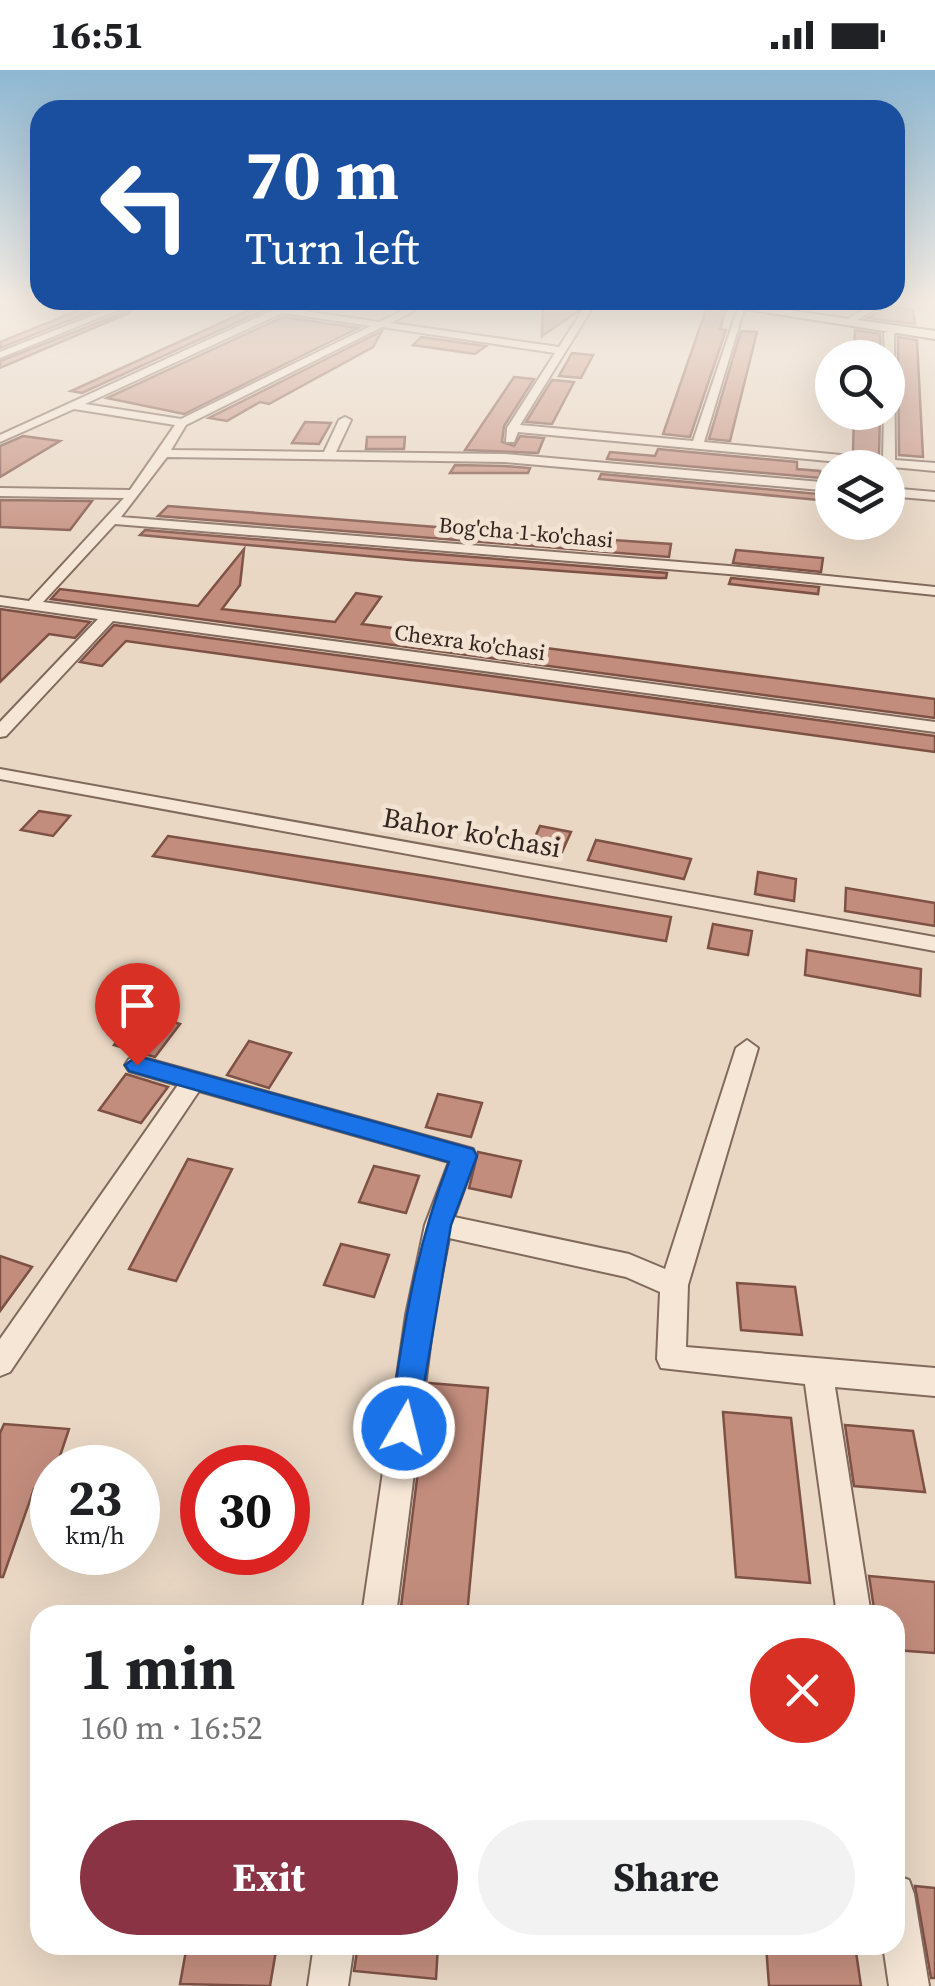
<!DOCTYPE html>
<html lang="en">
<head>
<meta charset="utf-8">
<style>
  :root { --surface:#fff; --page:#f2f2f2; --text:#202124; --muted:#757577; --accent:#8a3344 }
  body { margin:0; font-family:"Source Serif 4",serif; background:var(--page); color:var(--text); height:100vh; display:flex; flex-direction:column; font-size:38px; white-space:nowrap }
  * { box-sizing:border-box; margin:0 }
  p { font-size:32px; color:var(--muted) }
  .icon { flex:none; width:55px; height:55px; fill:none; stroke:currentColor; stroke-width:2; stroke-linecap:round; stroke-linejoin:round }
  .map { position:relative; flex:1; overflow:hidden }
  .panel { position:absolute; left:30px; top:1535px; width:875px; height:350px; display:flex; flex-direction:column; background:var(--surface); border-radius:30px; box-shadow:0 10px 40px #0002 }
  .panel>* { flex:none }
  .top-card { position:absolute; left:30px; top:30px; width:875px; height:210px; border-radius:30px; box-shadow:0 10px 40px #0002; background:#1a4fa0; color:#fff; overflow:hidden }
  .tools { position:absolute; left:815px; top:270px; display:grid; gap:20px }
  .tools a { display:grid; place-items:center; width:90px; height:90px; border-radius:50%; background:var(--surface); box-shadow:0 10px 40px #0002; font-size:50px }
  .speed { position:absolute; left:30px; top:1375px; display:flex; gap:20px; font-size:50px; font-weight:700; text-align:center }
  .speed>* { display:grid; place-content:center; width:130px; height:130px; border-radius:50%; background:var(--surface); box-shadow:0 10px 40px #0002; line-height:1 }
  .speed small { font-size:25px; font-weight:400 }
  .speed .limit { border:15px solid #d22; background:#fff; color:#111 }
  .pin { position:absolute; display:grid; place-items:center; width:85px; height:85px; color:#fff; margin:-102px -42px; border-radius:50% 50% 50% 0; rotate:-45deg; box-shadow:0 0 10px #0007 }
  .pin .icon { rotate:45deg }
  .me { position:absolute; width:110px; margin:-55px; rotate:8deg; stroke-linejoin:round; filter:drop-shadow(0 0 8px #0008) }
  .turn { display:flex; align-items:center; gap:35px; height:210px; padding:0 50px; font-size:45px }
  .turn .icon { width:130px; height:130px; stroke-width:2.5 }
  .turn b { display:block; font-size:70px; line-height:85px }
  .round { display:grid; place-items:center; flex:none; width:105px; height:105px; border-radius:52px; background:var(--page) }
  .head { display:flex; align-items:center; justify-content:space-between; height:170px; padding:0 50px }
  h1 { font-size:60px; font-weight:700; line-height:75px }
  .primary-button { display:flex; gap:20px; margin-top:auto; padding:20px 50px }
  .primary-button a { flex:1; height:115px; border-radius:60px; background:var(--accent); color:#fff; font-size:40px; font-weight:700; line-height:115px; text-align:center }
  .primary-button a+a { background:var(--page); color:var(--text) }
  .status { display:flex; justify-content:space-between; align-items:center; height:70px; padding:0 50px; background:var(--surface); direction:ltr }
  .status svg { height:28px; fill:currentColor }
  .map>svg:first-child { display:block }
  .building { fill:#c38d7d; stroke:#7e5145; stroke-width:2.5 }
  .lines { fill:none; stroke-linecap:round; stroke-linejoin:round }
  .minor-casing { stroke:#81695c; stroke-width:4 }
  .secondary-casing { stroke:#634b3f; stroke-width:4 }
  .minor { fill:#f5e6d6; fill-rule:evenodd }
  .secondary { fill:#f5e6d6; fill-rule:evenodd }
  .route { fill:#1a73e8; stroke:#114b97; stroke-width:2.5 }
  .labels { text-anchor:middle; stroke-width:10; stroke-linejoin:round; paint-order:stroke }
  .far-street-label { font-size:22px; fill:#33251f; stroke:#f1e2d2 }
  .street-label { font-size:28px; fill:#33251f; stroke:#f1e2d2 }
</style>
</head>
<body>
<div class="status"><b>16:51</b><svg viewBox="0 0 49 12"><path d="M0 12V9h3v3zM5 12V6h3v6zM10 12V3h3v9zM15 12V0h3v12zM26 1h20v11H26zM47 4h2v5h-2z"/></svg></div>
<div class="map">
<svg width="935" height="1916" viewBox="0 0 935 1916">
  <rect width="100%" height="100%" fill="#e9d7c4"/>
  <g class="building">
    <path d="M267,232L278,234L82,323L71,321Z"/>
    <path d="M543,232H584L578,241L542,266Z"/>
    <path d="M89,236L101,238L0,278V272Z"/>
    <path d="M889,236L913,240L915,254L868,248Z"/>
    <path d="M707,237L726,240L720,259L726,260L690,367L663,364Z"/>
    <path d="M125,242H131L0,298V291Z"/>
    <path d="M283,247L358,258L184,344L107,328Z"/>
    <path d="M855,260L880,264L881,287L854,285Z"/>
    <path d="M382,261L373,277L269,334L260,332L227,351L209,348Z"/>
    <path d="M741,261L757,262L730,371L709,369Z"/>
    <path d="M421,267L486,276L475,284L413,275Z"/>
    <path d="M898,267L917,270L923,387L899,385Z"/>
    <path d="M572,283L593,285L581,308L559,306Z"/>
    <path d="M514,307L534,309L504,356L502,372L514,376L520,366L544,368L538,383L465,380Z"/>
    <path d="M552,310L574,312L552,354L526,352Z"/>
    <path d="M854,342H880L879,385L853,382Z"/>
    <path d="M305,352L331,353L319,374L292,373Z"/>
    <path d="M23,366L60,371L0,407V376Z"/>
    <path d="M367,367H405L404,379H366Z"/>
    <path d="M658,379L797,392V399L820,401V408L607,389L610,382L655,386Z"/>
    <path d="M455,395L505,396L530,398L528,403H450Z"/>
    <path d="M601,404L819,424L818,430L599,409Z"/>
    <path d="M0,430L92,431L70,460L0,457Z"/>
    <path d="M168,436L553,466L671,474L669,487L158,446Z"/>
    <path d="M145,460L667,503L666,508H658L410,490L140,465Z"/>
    <path d="M244,479L240,515L222,539L335,552L356,523L381,527L362,554L935,629V648L51,529L60,519L198,536Z"/>
    <path d="M736,480L823,488L821,502L733,493Z"/>
    <path d="M731,508L819,517L818,524L729,514Z"/>
    <path d="M0,539L90,552L75,568L49,564L0,612Z"/>
    <path d="M114,555L935,666V682L126,571L102,596L80,592Z"/>
    <path d="M39,741L70,746L53,766L21,760Z"/>
    <path d="M540,756L571,762L562,782L531,776Z"/>
    <path d="M168,766L432,807L671,847L666,871L153,786Z"/>
    <path d="M596,770L627,776L691,789L684,809L588,790Z"/>
    <path d="M758,802L796,809L794,831L755,824Z"/>
    <path d="M846,818L935,833V856L845,841Z"/>
    <path d="M713,854L752,861L748,885L708,878Z"/>
    <path d="M807,880L921,899L920,926L805,905Z"/>
    <path d="M140,943L180,954L155,987L114,975Z"/>
    <path d="M249,971L291,983L269,1018L227,1005Z"/>
    <path d="M126,1004L168,1017L141,1053L99,1040Z"/>
    <path d="M438,1024L482,1033L471,1067L426,1057Z"/>
    <path d="M478,1082L521,1091L511,1127L469,1118Z"/>
    <path d="M188,1089L232,1099L176,1211L129,1199Z"/>
    <path d="M374,1096L419,1106L406,1143L359,1132Z"/>
    <path d="M341,1174L389,1185L374,1227L324,1215Z"/>
    <path d="M0,1186L32,1197L0,1241Z"/>
    <path d="M737,1213L795,1217L802,1265L741,1260Z"/>
    <path d="M429,1313L488,1318L467,1545H400Z"/>
    <path d="M723,1342L791,1348L810,1513L736,1507Z"/>
    <path d="M4,1354L69,1359L56,1398H52L49,1420L34,1419L3,1507H0V1363Z"/>
    <path d="M845,1355L913,1361L925,1422L854,1416Z"/>
    <path d="M869,1506L935,1512V1583L895,1580V1545H875Z"/>
    <path d="M915,1816L935,1818V1908H931Z"/>
    <path d="M187,1875H277L270,1916L180,1914Z"/>
    <path d="M358,1875H438L436,1909L354,1901Z"/>
    <path d="M766,1875H855L861,1916H769Z"/>
  </g>
  <g class="lines">
    <defs>
      <g id="minor">
        <path d="M127,232H138L0,288V282Z"/>
        <path d="M291,232H302L291,239L379,252L419,232H430L391,253L559,277L588,232H596L520,355L693,371L738,238L745,236L704,372L883,389L884,342H888L884,263L900,258V262L894,264L895,390L935,393V401L518,362L514,372H506L507,358L555,283L382,257L186,355L171,380L324,382L339,350L345,347L351,350L336,382L505,384L832,413V421L505,392L167,387L121,447L729,496L935,517V525L729,504L115,454L43,532L935,652V662L113,551L6,666L0,667V652L98,549L0,535V527L29,531L124,428L0,426V418L130,420L175,355L74,339L0,372V365ZM282,243L371,256L181,349L85,334Z"/>
        <path d="M878,232H888L848,255L840,253Z"/>
        <path d="M888,418L935,422V430L888,426Z"/>
        <path d="M0,699L935,867V881L0,709Z"/>
        <path d="M747,970L758,978L688,1215L686,1277L935,1298V1326L835,1317L871,1545H837L805,1314L661,1298L657,1289L660,1222L626,1207L449,1168L434,1245L396,1545H362L406,1245L425,1155L449,1092L199,1021L10,1302L0,1306V1269L178,1015L129,1001L125,995L129,989L137,986L473,1079L476,1086L454,1147L629,1184L665,1199L736,978Z"/>
        <path d="M895,1805L909,1810L914,1824L929,1916H889L883,1875H895Z"/>
        <path d="M314,1875H354L348,1916H308Z"/>
      </g>
      <path id="secondary" d="M700,232H731L935,261V269Z"/>
    </defs>
    <use href="#minor" class="minor-casing"/>
    <use href="#secondary" class="secondary-casing"/>
    <use href="#minor" class="minor"/>
    <use href="#secondary" class="secondary"/>
  </g>
  <linearGradient id="sky" x2="0" y2="1"><stop stop-color="#8db7d2"/><stop offset="0.46" stop-color="#f5ede4"/><stop offset="1" stop-color="#f5ede4" stop-opacity="0"/></linearGradient>
  <rect width="935" height="500" fill="url(#sky)"/>
  <path class="route" d="M137,986L473,1079L477,1086L451,1155L415,1368L404,1372L394,1368L389,1358C403,1262 414,1182 449,1092L129,1001L125,995Z"/>
  <g class="labels">
    <g class="far-street-label">
      <text transform="translate(526 462) rotate(5)" y="8">Bog'cha 1-ko'chasi</text>
      <text transform="translate(470 572) rotate(8)" y="8">Chexra ko'chasi</text>
    </g>
    <g class="street-label">
      <text transform="translate(472 762) rotate(10)" y="10">Bahor ko'chasi</text>
    </g>
  </g>
</svg>
<div class="tools">
<a><svg class="icon" aria-label="search" viewBox="0 0 24 24"><circle cx="10" cy="10" r="6"/><path d="M15 15l6 6"/></svg></a>
<a><svg class="icon" aria-label="layers" viewBox="0 0 24 24"><path d="M12 4l9 5-9 5-9-5zM3 14l9 5 9-5"/></svg></a>
</div>
<div class="speed"><div>23<small>km/h</small></div><div class="limit">30</div></div>
<div class="pin" style="left:137px;top:995px;background:#d93025"><svg class="icon" aria-label="arrive" viewBox="0 0 24 24"><path d="M6 21V4h12l-3 4 3 4H6"/></svg></div>
<svg class="me" style="left:404px;top:1358px" viewBox="-20 -20 40 40"><circle r="17" fill="#1a73e8" stroke="#fff" stroke-width="3"/><path d="M0-11L8 9 0 5-8 9z" fill="#fff"/></svg>
<div class="top-card">
<div class="turn"><svg class="icon" aria-label="left" viewBox="0 0 24 24"><path d="M17 20v-9H6M10 6l-5 5 5 5"/></svg><div><b>70 m</b>Turn left</div></div>
</div>
<section class="panel">
<div class="head"><div><h1>1 min</h1><p>160 m · 16:52</p></div><a class="round" style="background:#d93025;color:#fff"><svg class="icon" aria-label="close" viewBox="0 0 24 24"><path d="M6 6l12 12M18 6L6 18"/></svg></a></div>
<div class="primary-button"><a>Exit</a><a>Share</a></div>
</section>
</div>
</body>
</html>
